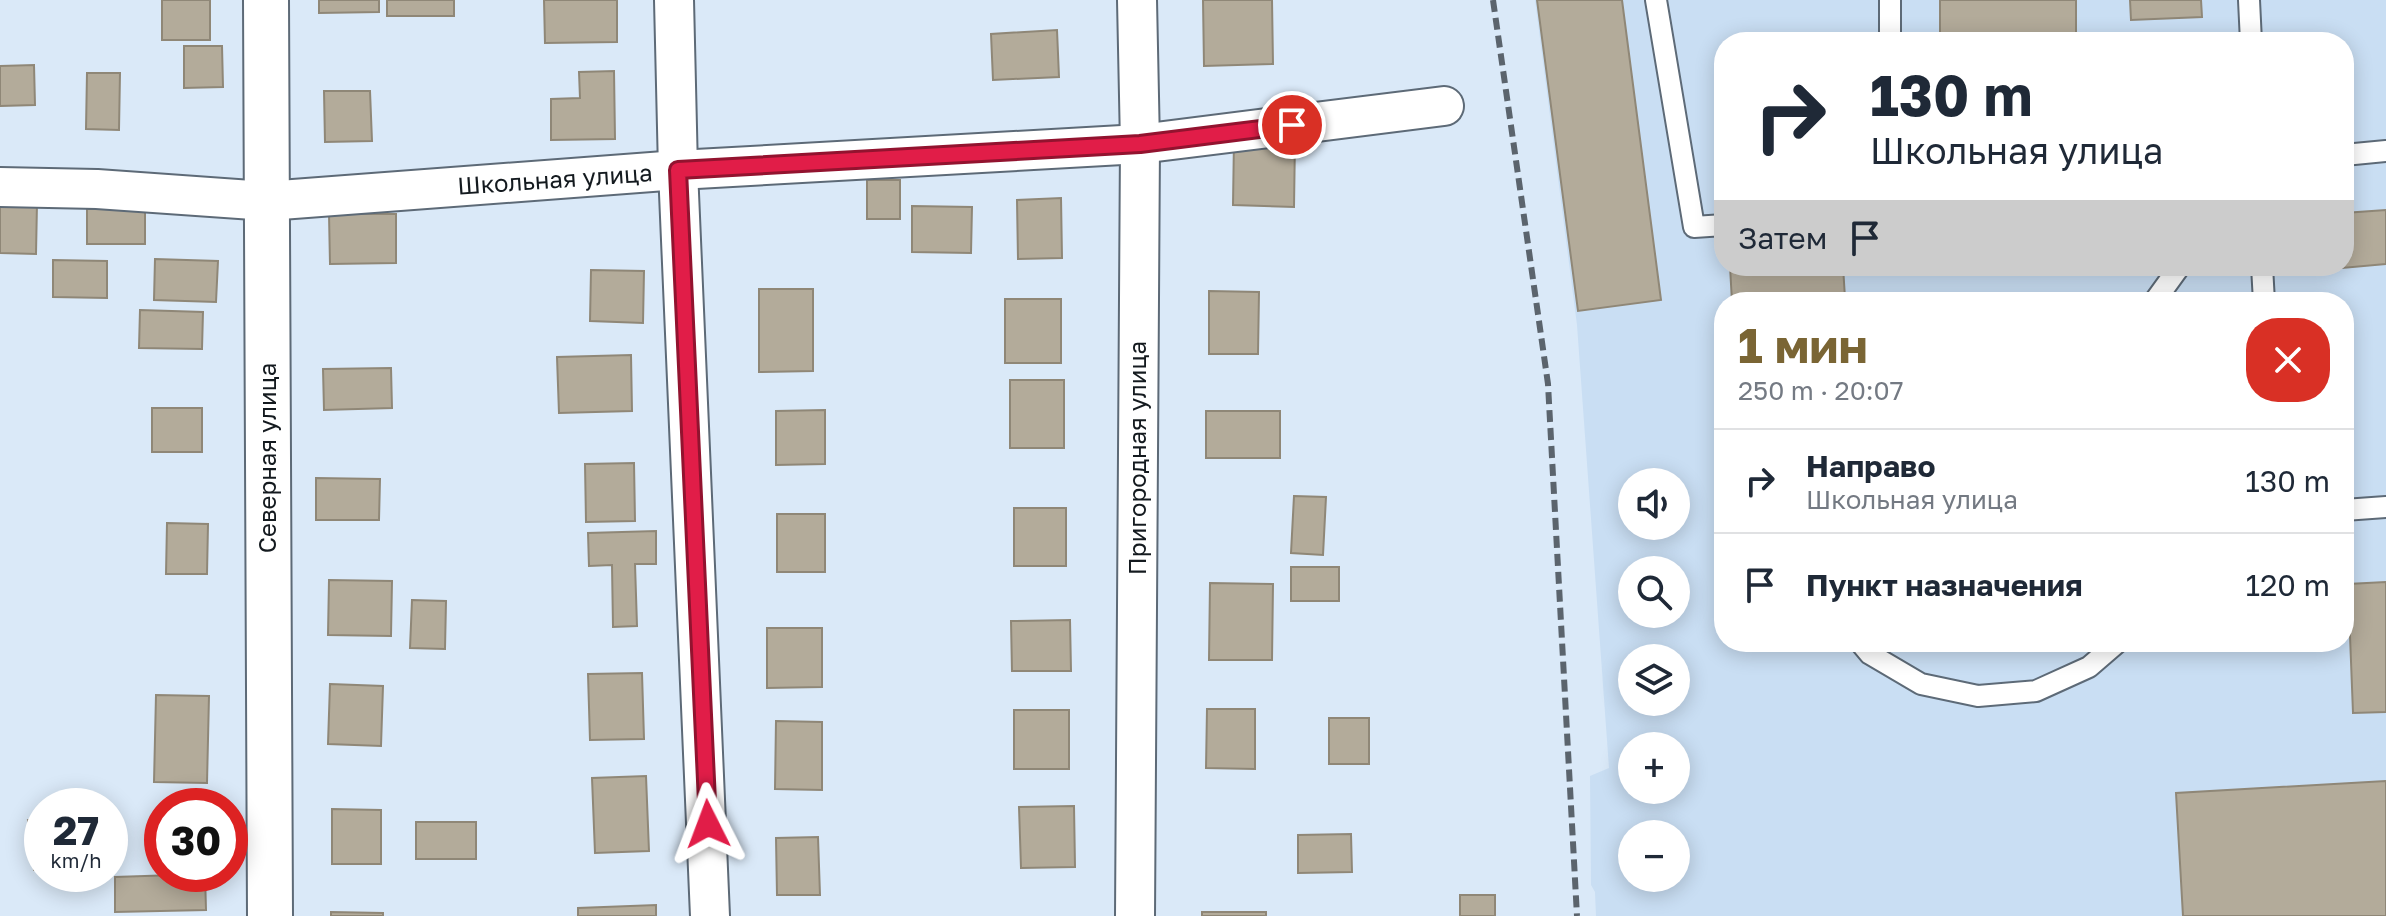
<!DOCTYPE html>
<html lang="ru">
<head>
<meta charset="utf-8">
<style>
  :root { --surface:#fff; --page:#f2f2f3; --text:#1f2937; --muted:#747a83; --line:#e0e1e3; --accent:#7a6534 }
  body { margin:0; font-family:"Golos Text",sans-serif; background:var(--page); color:var(--text); height:100vh; display:flex; flex-direction:column; font-size:30px; white-space:nowrap }
  * { box-sizing:border-box; margin:0 }
  p { font-size:26px; color:var(--muted) }
  .icon { flex:none; width:44px; height:44px; fill:none; stroke:currentColor; stroke-width:2; stroke-linecap:round; stroke-linejoin:round }
  .map { position:relative; flex:1; overflow:hidden }
  .sheet { position:absolute; left:1714px; top:292px; width:640px; height:360px; display:flex; flex-direction:column; background:var(--surface); border-radius:32px; box-shadow:0 4px 20px #0003 }
  .sheet>* { flex:none }
  .banner { position:absolute; left:1714px; top:32px; width:640px; height:244px; border-radius:32px; box-shadow:0 4px 20px #0003; background:#fff; color:var(--text); overflow:hidden }
  .fabs { position:absolute; left:1618px; top:468px; display:grid; gap:16px }
  .fabs a { display:grid; place-items:center; width:72px; height:72px; border-radius:50%; background:var(--surface); box-shadow:0 4px 20px #0003; font-size:40px }
  .speed { position:absolute; left:24px; top:788px; display:flex; gap:16px; font-size:40px; font-weight:700; text-align:center }
  .speed>* { display:grid; place-content:center; width:104px; height:104px; border-radius:50%; background:var(--surface); box-shadow:0 4px 20px #0003; line-height:1 }
  .speed small { font-size:20px; font-weight:400 }
  .speed .limit { border:12px solid #d22; background:#fff; color:#111 }
  .pin { position:absolute; display:grid; place-items:center; width:68px; height:68px; color:#fff; margin:-34px; border:4px solid #fff; border-radius:50%; box-shadow:0 2px 8px #0007 }
  .me { position:absolute; width:88px; margin:-44px; rotate:357deg; stroke-linejoin:round; filter:drop-shadow(0 0 6px #0008) }
  .turn { display:flex; align-items:center; gap:28px; height:168px; padding:0 24px; font-size:36px }
  .turn .icon { width:104px; height:104px; stroke-width:2.5 }
  .turn b { display:block; font-size:56px; line-height:68px }
  .then { display:flex; align-items:center; height:76px; padding:0 24px; background:#0003; gap:16px; font-size:30px }
  .round { display:grid; place-items:center; flex:none; width:84px; height:84px; border-radius:32px; background:var(--page) }
  .summary { display:flex; align-items:center; justify-content:space-between; height:136px; padding:0 24px }
  h1 { font-size:48px; font-weight:700; line-height:60px; color:var(--accent) }
  ul { padding:0; list-style:none }
  li { display:flex; align-items:center; gap:24px; height:104px; padding:0 24px; border-top:2px solid var(--line) }
  li div { flex:1 }
  li b { display:block; font-size:30px }
  li em { font-style:normal }
  .map>svg:first-child { display:block }
  .built { fill:#c9def3; fill-rule:evenodd }
  .building { fill:#b3ab9a; stroke:#8f8777; stroke-width:2 }
  .lines { fill:none; stroke-linecap:round; stroke-linejoin:round }
  .service-casing { stroke:#5d6a77; stroke-width:24 }
  .minor-casing { stroke:#5d6a77; stroke-width:42 }
  .tertiary-casing { stroke:#5d6a77; stroke-width:48 }
  .service { stroke:#fff; stroke-width:20 }
  .minor { stroke:#fff; stroke-width:38 }
  .tertiary { stroke:#fff; stroke-width:44 }
  .rail { stroke:#5b646d; stroke-width:6; stroke-dasharray:12 6; stroke-linecap:butt }
  .route-casing { stroke:#92132f; stroke-width:20 }
  .route { stroke:#e11d48; stroke-width:14 }
  .labels { text-anchor:middle; stroke-width:7; stroke-linejoin:round; paint-order:stroke }
  .street-label { font-size:24px; fill:#141a1f; stroke:#fff }
</style>
</head>
<body>
<div class="map">
<svg width="2386" height="916" viewBox="0 0 2386 916">
  <rect width="100%" height="100%" fill="#dae9f8"/>
  <path class="built" d="M1535,0H2386V916H1596L1595,892L1591,885L1590,776L1609,768L1577,325ZM1724,42H2344V266H1724ZM1724,302H2344V642H1724ZM1632,482H1676V526H1632ZM1632,570H1676V614H1632ZM1632,658H1676V702H1632ZM1632,746H1676V790H1632ZM1632,834H1676V878H1632Z"/>
  <g class="building">
    <rect x="162" y="0" width="48" height="40"/>
    <path d="M319,0H379V12L319,13Z"/>
    <rect x="387" y="0" width="67" height="16"/>
    <path d="M544,0H617V42L545,43Z"/>
    <path d="M1203,0H1272L1273,64L1204,66Z"/>
    <path d="M1537,0H1622L1661,300L1578,311Z"/>
    <rect x="1940" y="0" width="136" height="42"/>
    <path d="M2130,0H2201L2202,17L2131,20Z"/>
    <path d="M1057,30L1059,77L993,80L991,34Z"/>
    <path d="M184,46H222L223,87L184,88Z"/>
    <path d="M34,65L35,105L0,106V66Z"/>
    <path d="M614,71L615,139L551,140V99L580,98L579,72Z"/>
    <path d="M87,73H120L119,130L86,129Z"/>
    <path d="M324,91H370L372,141L325,142Z"/>
    <path d="M1234,139H1295L1294,207L1233,205Z"/>
    <rect x="867" y="180" width="33" height="39"/>
    <path d="M1061,198L1062,258L1018,259L1017,200Z"/>
    <path d="M0,202L37,203L36,254L0,253Z"/>
    <path d="M912,206L972,207L971,253L912,252Z"/>
    <rect x="87" y="209" width="58" height="35"/>
    <path d="M2386,210V264L2309,271L2308,266H2344V213Z"/>
    <path d="M329,214H396V263L330,264Z"/>
    <path d="M155,259L218,261L216,302L154,300Z"/>
    <path d="M53,260L107,261V298L53,297Z"/>
    <path d="M1730,266H1843L1845,298L1732,302Z"/>
    <path d="M591,270L644,271L643,323L590,321Z"/>
    <path d="M759,289H813V371L759,372Z"/>
    <path d="M1209,291L1259,292L1258,354H1209Z"/>
    <rect x="1005" y="299" width="56" height="64"/>
    <path d="M140,310L203,312L202,349L139,348Z"/>
    <path d="M631,355L632,411L559,413L557,357Z"/>
    <path d="M391,368L392,408L324,410L323,369Z"/>
    <rect x="1010" y="380" width="54" height="68"/>
    <rect x="152" y="408" width="50" height="44"/>
    <path d="M825,410V464L776,465V411Z"/>
    <rect x="1206" y="411" width="74" height="47"/>
    <path d="M634,463L635,521L586,522L585,464Z"/>
    <path d="M316,478L380,479L379,520H316Z"/>
    <path d="M1294,496L1326,497L1323,555L1291,553Z"/>
    <rect x="1014" y="508" width="52" height="58"/>
    <rect x="777" y="514" width="48" height="58"/>
    <path d="M167,523L208,524L207,574H166Z"/>
    <path d="M656,531V564H635L637,626L613,627L612,565L589,566L588,533Z"/>
    <rect x="1291" y="567" width="48" height="34"/>
    <path d="M329,580L392,581L391,636L328,635Z"/>
    <path d="M2386,582V712L2353,713L2348,584Z"/>
    <path d="M1210,583L1273,584L1272,660H1209Z"/>
    <path d="M412,600L446,601L445,649L410,648Z"/>
    <path d="M1070,620L1071,671H1012L1011,621Z"/>
    <path d="M767,628H822V687L767,688Z"/>
    <path d="M642,673L644,739L590,740L588,674Z"/>
    <path d="M330,684L383,686L381,746L328,744Z"/>
    <path d="M156,695L209,696L207,783L154,782Z"/>
    <path d="M1207,709H1255V769L1206,768Z"/>
    <rect x="1014" y="710" width="55" height="59"/>
    <rect x="1329" y="718" width="40" height="46"/>
    <path d="M776,721L822,722V790L775,789Z"/>
    <path d="M646,776L649,851L595,853L592,778Z"/>
    <path d="M2386,781V916H2183L2176,793Z"/>
    <path d="M1074,806L1075,867L1021,868L1019,807Z"/>
    <path d="M332,809L381,810V864H332Z"/>
    <path d="M42,818V869L34,870L28,820Z"/>
    <rect x="416" y="822" width="60" height="37"/>
    <path d="M1351,834L1352,872L1298,873V835Z"/>
    <path d="M818,837L820,895H777L776,838Z"/>
    <path d="M205,874L206,910L115,912V877Z"/>
    <rect x="1460" y="895" width="35" height="21"/>
    <path d="M656,905V916H578V908Z"/>
    <path d="M331,912L383,913V916H331Z"/>
    <rect x="1202" y="912" width="64" height="4"/>
  </g>
  <g class="lines">
    <defs>
      <g id="service">
        <path d="M1656,0L1694,227L1724,225"/>
        <path d="M1890,0V42"/>
        <path d="M2249,0L2251,42"/>
        <path d="M2344,155L2386,151"/>
        <path d="M2262,266L2264,302"/>
        <path d="M2154,302L2180,266"/>
        <path d="M2344,510L2386,507"/>
        <path d="M1860,642L1870,654L1921,684L1978,696L2036,691L2089,667L2118,642"/>
      </g>
      <g id="minor">
        <path d="M674,0L678,170L710,916"/>
        <path d="M0,187L97,189L267,201L678,170L1140,144L1444,106"/>
        <path d="M1135,916L1140,144L1137,0"/>
      </g>
      <path id="tertiary" d="M266,0L270,916"/>
    </defs>
    <use href="#service" class="service-casing"/>
    <use href="#minor" class="minor-casing"/>
    <use href="#tertiary" class="tertiary-casing"/>
    <use href="#service" class="service"/>
    <use href="#minor" class="minor"/>
    <use href="#tertiary" class="tertiary"/>
    <path class="rail" d="M1493,0L1548,384L1577,916"/>
  </g>
  <g class="lines">
    <defs>
      <path id="route" d="M708,824L678,170L1140,144L1292,125"/>
    </defs>
    <use href="#route" class="route-casing"/>
    <use href="#route" class="route"/>
  </g>
  <g class="labels">
    <g class="street-label">
      <text transform="translate(555 180) rotate(-4)" y="8">Школьная улица</text>
      <text transform="translate(268 458) rotate(-90)" y="8">Северная улица</text>
      <text transform="translate(1138 458) rotate(-90)" y="8">Пригородная улица</text>
    </g>
  </g>
</svg>
<div class="fabs">
<a><svg class="icon" aria-label="sound" viewBox="0 0 24 24"><path d="M4 9h4l5-4v14l-5-4H4zM17 9q2 3 0 6"/></svg></a>
<a><svg class="icon" aria-label="search" viewBox="0 0 24 24"><circle cx="10" cy="10" r="6"/><path d="M15 15l6 6"/></svg></a>
<a><svg class="icon" aria-label="layers" viewBox="0 0 24 24"><path d="M12 4l9 5-9 5-9-5zM3 14l9 5 9-5"/></svg></a>
<a>+</a>
<a>−</a>
</div>
<div class="speed"><div>27<small>km/h</small></div><div class="limit">30</div></div>
<div class="pin" style="left:1292px;top:125px;background:#d93025"><svg class="icon" aria-label="arrive" viewBox="0 0 24 24"><path d="M6 21V4h12l-3 4 3 4H6"/></svg></div>
<svg class="me" style="left:708px;top:824px" viewBox="-20 -20 40 40"><path d="M0-17L14 15 0 8-14 15z" fill="#e11d48" stroke="#fff" stroke-width="4"/></svg>
<div class="banner">
<div class="turn"><svg class="icon" aria-label="right" viewBox="0 0 24 24"><path d="M7 20v-9h11M14 6l5 5-5 5"/></svg><div><b>130 m</b>Школьная улица</div></div>
<div class="then">Затем<svg class="icon" aria-label="arrive" viewBox="0 0 24 24"><path d="M6 21V4h12l-3 4 3 4H6"/></svg></div>
</div>
<section class="sheet">
<div class="summary"><div><h1>1 мин</h1><p>250 m · 20:07</p></div><a class="round" style="background:#d93025;color:#fff"><svg class="icon" aria-label="close" viewBox="0 0 24 24"><path d="M6 6l12 12M18 6L6 18"/></svg></a></div>
<ul>
<li><svg class="icon" aria-label="right" viewBox="0 0 24 24"><path d="M7 20v-9h11M14 6l5 5-5 5"/></svg><div><b>Направо</b><p>Школьная улица</p></div><em>130 m</em></li>
<li><svg class="icon" aria-label="arrive" viewBox="0 0 24 24"><path d="M6 21V4h12l-3 4 3 4H6"/></svg><div><b>Пункт назначения</b></div><em>120 m</em></li>
</ul>
</section>
</div>
</body>
</html>
